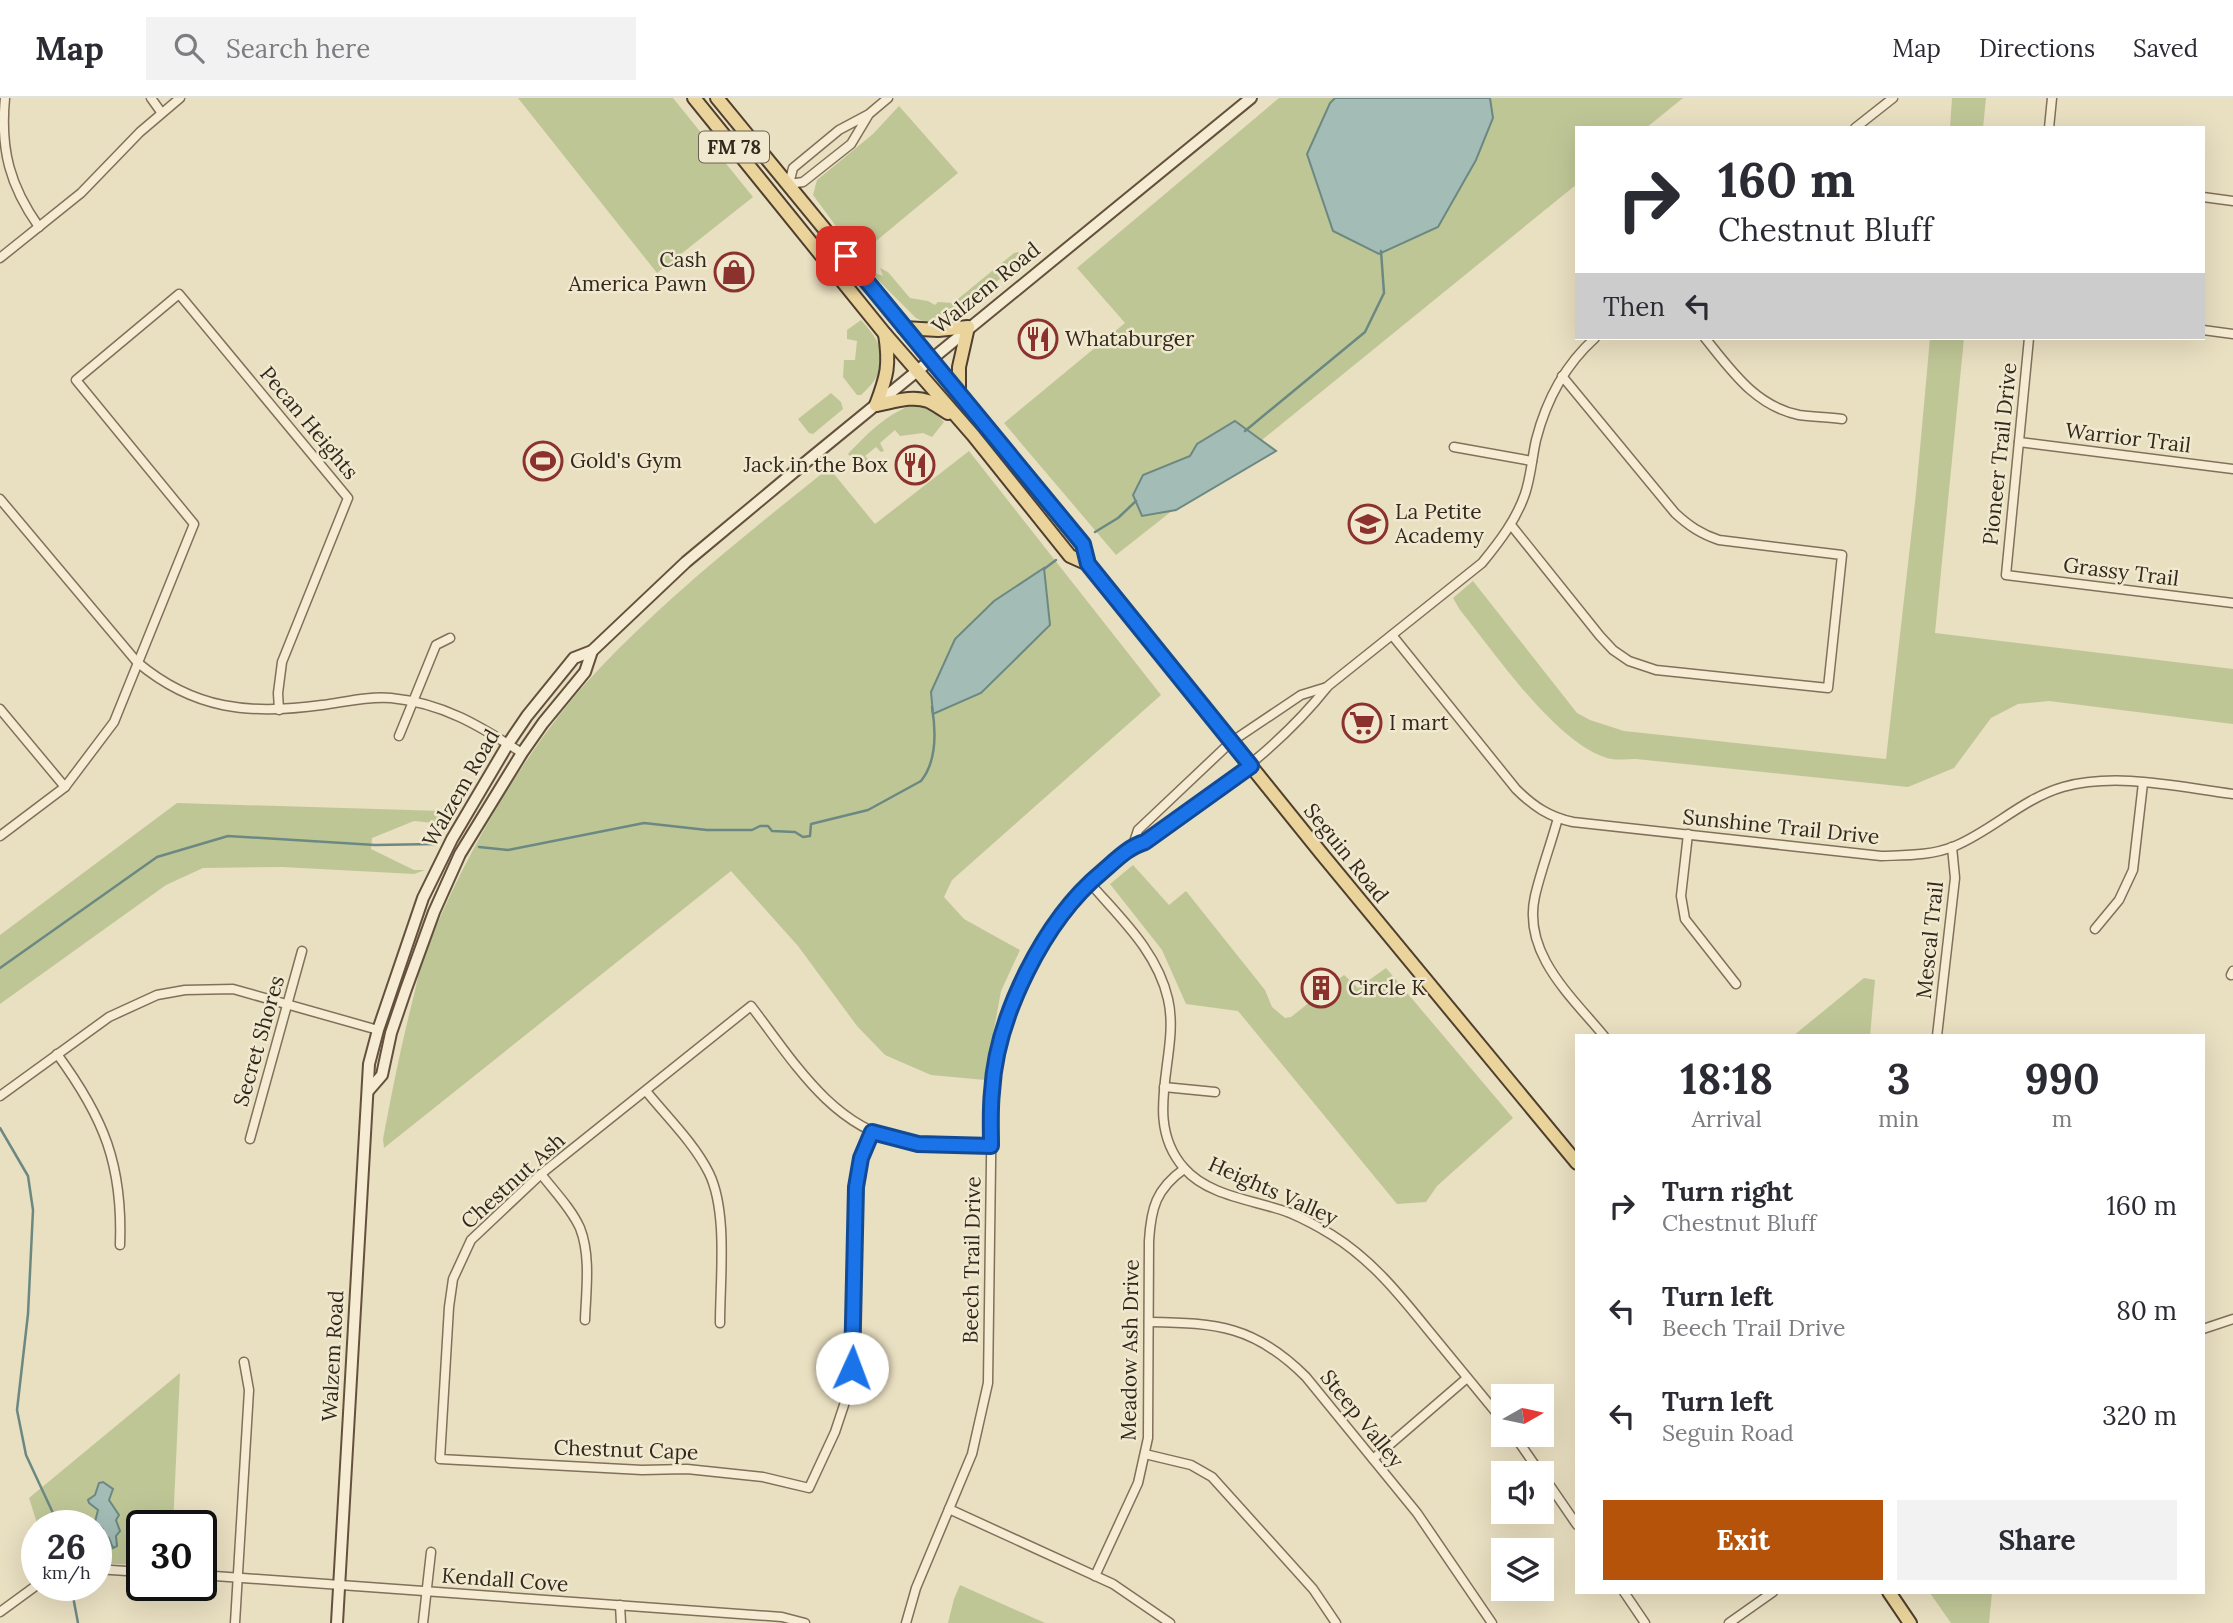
<!DOCTYPE html>
<html lang="en">
<head>
<meta charset="utf-8">
<style>
  :root { --surface:#fff; --page:#f2f2f3; --text:#2b2b33; --muted:#7c7c81; --line:#e1e1e2; --accent:#b45309 }
  body { margin:0; font-family:Lora,serif; background:var(--page); color:var(--text); height:100vh; display:flex; flex-direction:column; font-size:26px; white-space:nowrap }
  * { box-sizing:border-box; margin:0 }
  p { font-size:23px; color:var(--muted) }
  .icon { flex:none; width:38px; height:38px; fill:none; stroke:currentColor; stroke-width:2; stroke-linecap:round; stroke-linejoin:round }
  .map { position:relative; flex:1; overflow:hidden }
  .panel { position:absolute; left:1575px; top:936px; width:630px; height:560px; display:flex; flex-direction:column; background:var(--surface); border-radius:0px; box-shadow:0 7px 28px #0002 }
  .panel>* { flex:none }
  .hud { position:absolute; left:1575px; top:28px; width:630px; height:214px; border-radius:0px; box-shadow:0 7px 28px #0002; background:#fff; color:var(--text); overflow:hidden }
  .needle { width:46px; rotate:81deg }
  .fabs { position:absolute; left:1491px; top:1286px; display:grid; gap:14px }
  .fabs a { display:grid; place-items:center; width:63px; height:63px; border-radius:0px; background:var(--surface); box-shadow:0 7px 28px #0002; font-size:35px }
  .speed { position:absolute; left:21px; top:1412px; display:flex; gap:14px; font-size:35px; font-weight:700; text-align:center }
  .speed>* { display:grid; place-content:center; width:91px; height:91px; border-radius:50%; background:var(--surface); box-shadow:0 7px 28px #0002; line-height:1 }
  .speed small { font-size:18px; font-weight:400 }
  .speed .limit { border:4px solid #111; border-radius:10px; background:#fff; color:#111 }
  .pin { position:absolute; display:grid; place-items:center; width:60px; height:60px; color:#fff; margin:-30px; border-radius:14px; box-shadow:0 4px 10px #0006 }
  .me { position:absolute; width:77px; margin:-38px; rotate:2deg; stroke-linejoin:round; filter:drop-shadow(0 0 5px #0008) }
  .turn { display:flex; align-items:center; gap:24px; height:147px; padding:0 28px; font-size:32px }
  .turn .icon { width:91px; height:91px; stroke-width:2.5 }
  .turn b { display:block; font-size:49px; line-height:60px }
  .then { display:flex; align-items:center; height:66px; padding:0 28px; background:#0003; gap:14px; font-size:26px }
  .eta { display:flex; justify-content:space-evenly; align-items:center; height:119px; text-align:center }
  .eta b { font-size:42px; font-weight:700; line-height:49px }
  .action { display:flex; gap:14px; margin-top:auto; padding:14px 28px }
  .action a { flex:1; height:80px; border-radius:0px; background:var(--accent); color:#fff; font-size:28px; font-weight:700; line-height:80px; text-align:center }
  .action a+a { background:var(--page); color:var(--text) }
  ul { padding:0; list-style:none }
  li { display:flex; align-items:center; gap:21px; height:105px; padding:0 28px }
  li div { flex:1 }
  li b { display:block; font-size:26px }
  li em { font-style:normal }
  header { display:flex; align-items:center; gap:42px; box-sizing:border-box; height:98px; padding:0 35px; background:var(--surface); border-bottom:2px solid var(--line) }
  header strong { font-size:33px }
  nav { display:flex; gap:38px; margin-inline-start:auto; font-size:24px }
  .search { width:490px; height:63px; background:var(--page); display:flex; align-items:center; gap:18px; box-sizing:border-box; padding:0 24px; border-radius:0px; color:var(--muted); font-size:26px }
  .map>svg:first-child { display:block }
  .green { fill:#bfc696 }
  .water { fill:#a3bcb5; stroke:#6b8982; stroke-width:2 }
  .lines { fill:none; stroke-linecap:round; stroke-linejoin:round }
  .stream { stroke:#6b8982; stroke-width:2.5 }
  .street-casing { stroke:#81705a; stroke-width:11 }
  .secondary-casing { stroke:#63513d; stroke-width:14 }
  .primary-casing { stroke:#4f3f2e; stroke-width:16 }
  .street { stroke:#f5ecd3; stroke-width:8 }
  .secondary { stroke:#f5ecd3; stroke-width:10 }
  .primary { stroke:#ead49b; stroke-width:12 }
  .route-casing { stroke:#114b97; stroke-width:18 }
  .route { stroke:#1a73e8; stroke-width:12 }
  .labels { text-anchor:middle; stroke-width:5; stroke-linejoin:round; paint-order:stroke }
  .shield { fill:#f1e9cf; stroke:#6b6252; stroke-width:2 }
  .shield-label { font-size:19px; font-weight:bold; fill:#32281d }
  .poi-label { font-size:21px; fill:#32281d; stroke:#f1e9cf; text-anchor:start }
  .street-label { font-size:21px; fill:#32281d; stroke:#f1e9cf }
</style>
</head>
<body>
<header>
<strong>Map</strong>
<div class="search"><svg class="icon" aria-label="search" viewBox="0 0 24 24"><circle cx="10" cy="10" r="6"/><path d="M15 15l6 6"/></svg>Search here</div>
<nav><a>Map</a><a>Directions</a><a>Saved</a></nav>
</header>
<div class="map">
<svg width="2233" height="1525" viewBox="0 0 2233 1525">
  <rect width="100%" height="100%" fill="#e9dfc1"/>
  <g class="green">
    <path d="M518,0H673L753,99L657,175Z"/>
    <path d="M1279,0H1683L1646,30H1577V86L1262,342L1116,457L1004,325L1125,225L1077,170Z"/>
    <path d="M1952,0H1986L1983,30H1950Z"/>
    <path d="M899,8L958,75L858,158L813,97L817,82L873,36Z"/>
    <path d="M1018,154L1020,156L1015,160L1017,163L1020,160L1019,165L959,215L956,217L951,210L943,215L947,222C936,225 926,226 916,220L874,178L875,175L883,178L880,170L888,174L910,200L928,203L935,207L938,204L953,205L1014,155Z"/>
    <path d="M861,222C887,250 891,270 861,297H857L843,279L844,262H855L857,243L847,241V232Z"/>
    <path d="M1930,240H1964L1935,535L2233,571V626L2049,603L2018,606L1991,620L1954,670L1908,689L1636,661C1626,661 1613,663 1604,659C1553,641 1495,555 1460,512L1453,500L1473,483L1577,615L1590,622L1624,633L1886,661L1916,395Z"/>
    <path d="M831,295L841,304L843,311L813,336L809,335L798,321Z"/>
    <path d="M910,308C925,307 934,313 944,324L932,339L923,335L900,338L895,332L880,345L884,353L881,354L876,349L865,358L868,361L864,369L861,370L848,356C865,338 885,317 910,308Z"/>
    <path d="M969,353L1161,597L952,782L944,799L964,821L1020,852L1001,893L985,982L931,977L885,957L857,928L798,848L731,773L384,1050L383,1041C392,994 401,947 413,901C417,886 419,870 425,855C463,759 527,647 598,572C669,497 749,434 829,370L875,426Z"/>
    <path d="M177,705L442,713L445,726L414,723L372,740L371,751L414,772H425L414,776L282,769L203,770L166,787L0,906V837Z"/>
    <path d="M1133,767L1169,807L1186,793L1265,892L1272,909L1285,920L1291,919L1344,877L1358,890L1386,870L1513,1020L1437,1088L1426,1104L1397,1106L1238,913L1186,906L1162,852L1110,786Z"/>
    <path d="M1864,880L1875,882L1870,938H1793Z"/>
    <path d="M180,1275L173,1428H142V1467L96,1465V1428H38L29,1400Z"/>
    <path d="M960,1487L1045,1525H948L954,1501Z"/>
    <path d="M1930,1495H1992L1989,1525H1951Z"/>
  </g>
  <g class="water">
    <path d="M1335,0H1490L1493,20L1476,62L1438,129L1379,156L1333,133L1307,56L1330,5Z"/>
    <path d="M1235,323L1276,353L1176,412L1142,418L1133,397L1143,377L1190,358L1197,346Z"/>
    <path d="M1044,470L1050,527L981,595L933,616L931,594L955,541L994,503Z"/>
    <path d="M103,1384L113,1391L109,1402L119,1417L116,1422L120,1433L116,1438L117,1448L113,1450L109,1440L104,1437L103,1431L95,1424L98,1412L89,1405L88,1402L95,1397L99,1385Z"/>
  </g>
  <g class="lines">
    <g class="stream">
      <path d="M1245,333L1365,234L1384,195L1381,153"/>
      <path d="M1095,434L1118,420L1136,403"/>
      <path d="M1044,471L1056,462"/>
      <path d="M479,749L508,752L644,725L707,732H752L760,728H768L772,733L795,734L803,739L810,738L811,726L868,712L921,683C937,663 936,633 932,609"/>
      <path d="M0,870L157,759L228,738L375,747L436,746"/>
      <path d="M0,1030L28,1078L33,1112L28,1216L17,1312L26,1357L59,1428"/>
      <path d="M71,1488L78,1525"/>
    </g>
    <defs>
      <g id="street">
        <path d="M5,0C0,52 10,88 39,129"/>
        <path d="M151,0L161,14"/>
        <path d="M869,16L851,46L803,84L789,86L793,70L839,32L869,16L888,0"/>
        <path d="M1855,30L1893,0"/>
        <path d="M2049,30L2052,0"/>
        <path d="M2203,99L2233,103"/>
        <path d="M0,160L81,95L140,34L180,0"/>
        <path d="M2203,232L2233,236"/>
        <path d="M1705,240C1731,272 1755,308 1799,317C1813,319 1828,319 1842,321"/>
        <path d="M2029,240L2006,477L2233,505"/>
        <path d="M2019,344L2233,371"/>
        <path d="M1454,349L1532,363"/>
        <path d="M0,401L137,564C194,612 250,617 322,607C345,604 368,598 391,600C443,605 480,628 522,655"/>
        <path d="M1511,427L1600,538L1613,552L1629,563L1656,572L1828,590L1842,457L1719,442C1701,436 1689,428 1675,415L1562,278"/>
        <path d="M1392,537L1516,691C1533,708 1549,719 1573,724L1881,758C1905,757 1931,758 1955,748C1993,732 2022,701 2063,689C2117,674 2178,689 2233,696"/>
        <path d="M0,611L65,689"/>
        <path d="M399,638L436,547L450,540"/>
        <path d="M1558,720C1551,746 1541,772 1535,798C1522,855 1571,898 1604,938"/>
        <path d="M1688,736L1681,798L1685,821L1736,886"/>
        <path d="M0,738L65,689L114,624L194,426L76,282L179,196L348,400L282,564L278,595L279,612"/>
        <path d="M1133,747L1138,732L1231,644L1301,597L1327,589"/>
        <path d="M1089,784C1120,820 1157,853 1168,901C1181,956 1140,1020 1184,1070C1209,1099 1256,1102 1290,1115C1304,1121 1319,1129 1332,1137C1372,1162 1400,1197 1429,1233C1454,1263 1478,1293 1503,1323"/>
        <path d="M2095,831L2119,802L2133,772L2143,685"/>
        <path d="M2231,877L2233,873"/>
        <path d="M1937,938L1955,780L1952,749"/>
        <path d="M57,956C104,1020 123,1067 120,1147"/>
        <path d="M1164,989L1215,994"/>
        <path d="M646,993C667,1019 694,1045 709,1075C728,1114 720,1181 720,1225"/>
        <path d="M0,998L109,919L157,897L185,892L233,891L378,932"/>
        <path d="M872,1034L861,1060L856,1089L854,1249L849,1292L835,1334L809,1390L763,1379L687,1371L642,1372L440,1361L449,1209L453,1181L471,1142L541,1076L751,908C792,961 830,1027 900,1043C929,1050 961,1048 991,1048"/>
        <path d="M250,1041L302,853"/>
        <path d="M541,1076C554,1093 571,1110 580,1130C591,1158 586,1193 585,1222"/>
        <path d="M1149,1224C1218,1225 1255,1228 1306,1279L1417,1415L1492,1525"/>
        <path d="M2203,1231L2233,1221"/>
        <path d="M1514,1337L1541,1376"/>
        <path d="M1145,1356L1191,1367L1212,1379L1313,1491L1336,1525"/>
        <path d="M1373,1361L1467,1280"/>
        <path d="M1542,1376L1577,1427"/>
        <path d="M949,1411L1113,1486L1170,1525"/>
        <path d="M96,1471L142,1474"/>
        <path d="M201,1477L782,1519L805,1525"/>
        <path d="M1095,1478L1138,1385L1148,1340L1149,1143C1151,1110 1156,1091 1184,1071"/>
        <path d="M1624,1494L1645,1525"/>
        <path d="M620,1507L621,1525"/>
        <path d="M0,1514L37,1487"/>
        <path d="M235,1525L249,1292L244,1264"/>
        <path d="M423,1525L431,1454"/>
        <path d="M906,1525L916,1490L972,1356L988,1285L992,992L1005,926L1033,859L1074,801L1089,784L1133,747L1145,744C1212,696 1277,653 1328,588L1482,465C1500,443 1516,422 1525,396C1531,378 1532,360 1536,342C1546,303 1565,267 1595,240"/>
        <path d="M1729,1525L1773,1494"/>
      </g>
      <g id="secondary">
        <path d="M369,992L382,977L391,935L406,891L434,814L460,756L522,655L543,625L585,574L592,553"/>
        <path d="M337,1525L369,966L378,932L423,800L452,741L508,646L527,618L574,560L592,553L686,464L812,359L1251,0"/>
      </g>
      <g id="primary">
        <path d="M694,0L885,236L973,337L1070,458L1088,466"/>
        <path d="M717,0L1083,446L1088,466L1321,755L1577,1065"/>
        <path d="M904,230L938,232L968,229L959,269V294"/>
        <path d="M876,307C893,304 912,297 928,303C935,306 941,311 948,315"/>
        <path d="M876,307C887,278 890,267 885,236"/>
        <path d="M1889,1494L1910,1525"/>
      </g>
    </defs>
    <use href="#street" class="street-casing"/>
    <use href="#secondary" class="secondary-casing"/>
    <use href="#primary" class="primary-casing"/>
    <use href="#street" class="street"/>
    <use href="#secondary" class="secondary"/>
    <use href="#primary" class="primary"/>
  </g>
  <g class="lines">
    <defs>
      <path id="route" d="M846,158L1083,446L1088,466L1251,668L1145,744C1128,749 1116,762 1102,774C1044,822 996,919 992,994C990,1012 991,1030 991,1048L918,1046L872,1034L861,1060L856,1089L852,1270"/>
    </defs>
    <use href="#route" class="route-casing"/>
    <use href="#route" class="route"/>
  </g>
  <defs>
    <symbol id="shop-ring" viewBox="-11 -11 22 22"><circle r="9.5" fill="#f1e9cf" stroke="#8b322f" stroke-width="1.5"/><path d="M-5-2.5h2.3a2.7 3.5 0 0 1 5.4 0H5L5.5 6h-11ZM-1.5-2.5h3a1.5 2.3 0 0 0-3 0Z" fill="#8b322f"/></symbol>
    <symbol id="restaurant-ring" viewBox="-11 -11 22 22"><circle r="9.5" fill="#f1e9cf" stroke="#8b322f" stroke-width="1.5"/><path d="M-5-6h1v4h1v-4h1v4h1v-4h1v5L-1.5 .5V6h-2V.5L-5-1ZM5-6V6H3V1.5H1.5Q1.5-4 5-6Z" fill="#8b322f"/></symbol>
    <symbol id="stadium-ring" viewBox="-11 -11 22 22"><circle r="9.5" fill="#f1e9cf" stroke="#8b322f" stroke-width="1.5"/><path d="M0-5a6.5 5 0 1 0 0 10a6.5 5 0 1 0 0-10ZM-3.5-1.8h7v3.6h-7Z" fill="#8b322f"/></symbol>
    <symbol id="school-ring" viewBox="-11 -11 22 22"><circle r="9.5" fill="#f1e9cf" stroke="#8b322f" stroke-width="1.5"/><path d="M0-5L7-2L0 1L-7-2ZM-4 1L0 2.5L4 1V4Q0 6-4 4Z" fill="#8b322f"/></symbol>
    <symbol id="supermarket-ring" viewBox="-11 -11 22 22"><circle r="9.5" fill="#f1e9cf" stroke="#8b322f" stroke-width="1.5"/><path d="M-6-5.5h2.5l.6 2H6L4.5 2H-2.5L-4.4-4H-6ZM-1.5 3.2a1.3 1.3 0 1 0 .1 0ZM3 3.2a1.3 1.3 0 1 0 .1 0Z" fill="#8b322f"/></symbol>
    <symbol id="building-ring" viewBox="-11 -11 22 22"><circle r="9.5" fill="#f1e9cf" stroke="#8b322f" stroke-width="1.5"/><path d="M-4-6H4V6H1V3H-1V6H-4ZM-2.5-4.3h1.7v1.8h-1.7ZM.8-4.3h1.7v1.8H.8ZM-2.5-1h1.7V.8h-1.7ZM.8-1h1.7V.8H.8Z" fill="#8b322f"/></symbol>
  </defs>
  <g fill-rule="evenodd">
    <use href="#shop-ring" x="712" y="152" width="44" height="44"/>
    <use href="#restaurant-ring" x="1016" y="219" width="44" height="44"/>
    <use href="#stadium-ring" x="521" y="341" width="44" height="44"/>
    <use href="#restaurant-ring" x="893" y="345" width="44" height="44"/>
    <use href="#school-ring" x="1346" y="404" width="44" height="44"/>
    <use href="#supermarket-ring" x="1340" y="603" width="44" height="44"/>
    <use href="#building-ring" x="1299" y="868" width="44" height="44"/>
  </g>
  <g class="labels">
    <rect class="shield" x="699" y="33.5" width="70" height="31" rx="5"/>
    <g class="shield-label">
      <text x="734" y="56">FM 78</text>
    </g>
    <g class="poi-label">
      <text x="707" y="169" text-anchor="end">Cash<tspan x="707" dy="24">America Pawn</tspan></text>
      <text x="1065" y="248">Whataburger</text>
      <text x="570" y="370">Gold's Gym</text>
      <text x="888" y="374" text-anchor="end">Jack in the Box</text>
      <text x="1395" y="421">La Petite<tspan x="1395" dy="24">Academy</tspan></text>
      <text x="1389" y="632">I mart</text>
      <text x="1348" y="897">Circle K</text>
    </g>
    <g class="street-label">
      <text transform="translate(986 190) rotate(-39)" y="7">Walzem Road</text>
      <text transform="translate(309 325) rotate(50)" y="7">Pecan Heights</text>
      <text transform="translate(2128 340) rotate(7)" y="7">Warrior Trail</text>
      <text transform="translate(2000 356) rotate(-84)" y="7">Pioneer Trail Drive</text>
      <text transform="translate(2121 474) rotate(7)" y="7">Grassy Trail</text>
      <text transform="translate(461 690) rotate(-60)" y="7">Walzem Road</text>
      <text transform="translate(1781 729) rotate(6)" y="7">Sunshine Trail Drive</text>
      <text transform="translate(1346 755) rotate(51)" y="7">Seguin Road</text>
      <text transform="translate(1930 842) rotate(-84)" y="7">Mescal Trail</text>
      <text transform="translate(259 943) rotate(-74)" y="7">Secret Shores</text>
      <text transform="translate(513 1083) rotate(-42)" y="7">Chestnut Ash</text>
      <text transform="translate(1273 1093) rotate(24)" y="7">Heights Valley</text>
      <text transform="translate(972 1162) rotate(-89)" y="7">Beech Trail Drive</text>
      <text transform="translate(1130 1252) rotate(-89)" y="7">Meadow Ash Drive</text>
      <text transform="translate(333 1258) rotate(-87)" y="7">Walzem Road</text>
      <text transform="translate(1362 1321) rotate(51)" y="7">Steep Valley</text>
      <text transform="translate(626 1352) rotate(2)" y="7">Chestnut Cape</text>
      <text transform="translate(505 1482) rotate(4)" y="7">Kendall Cove</text>
    </g>
  </g>
</svg>
<div class="fabs">
<a><svg class="needle" viewBox="-14 -14 28 28"><path d="M0-13l5 13h-10z" fill="#e53935"/><path d="M0 13l5-13h-10z" fill="#7c7c81"/></svg></a>
<a><svg class="icon" aria-label="sound" viewBox="0 0 24 24"><path d="M4 9h4l5-4v14l-5-4H4zM17 9q2 3 0 6"/></svg></a>
<a><svg class="icon" aria-label="layers" viewBox="0 0 24 24"><path d="M12 4l9 5-9 5-9-5zM3 14l9 5 9-5"/></svg></a>
</div>
<div class="speed"><div>26<small>km/h</small></div><div class="limit">30</div></div>
<div class="pin" style="left:846px;top:158px;background:#d93025"><svg class="icon" aria-label="arrive" viewBox="0 0 24 24"><path d="M6 21V4h12l-3 4 3 4H6"/></svg></div>
<svg class="me" style="left:852px;top:1270px" viewBox="-20 -20 40 40"><circle r="19" fill="#fff"/><path d="M0-13L10 11 0 6-10 11z" fill="#1a73e8"/></svg>
<div class="hud">
<div class="turn"><svg class="icon" aria-label="right" viewBox="0 0 24 24"><path d="M7 20v-9h11M14 6l5 5-5 5"/></svg><div><b>160 m</b>Chestnut Bluff</div></div>
<div class="then">Then<svg class="icon" aria-label="left" viewBox="0 0 24 24"><path d="M17 20v-9H6M10 6l-5 5 5 5"/></svg></div>
</div>
<section class="panel">
<div class="eta">
<div><b>18:18</b><p>Arrival</p></div>
<div><b>3</b><p>min</p></div>
<div><b>990</b><p>m</p></div>
</div>
<ul>
<li><svg class="icon" aria-label="right" viewBox="0 0 24 24"><path d="M7 20v-9h11M14 6l5 5-5 5"/></svg><div><b>Turn right</b><p>Chestnut Bluff</p></div><em>160 m</em></li>
<li><svg class="icon" aria-label="left" viewBox="0 0 24 24"><path d="M17 20v-9H6M10 6l-5 5 5 5"/></svg><div><b>Turn left</b><p>Beech Trail Drive</p></div><em>80 m</em></li>
<li><svg class="icon" aria-label="left" viewBox="0 0 24 24"><path d="M17 20v-9H6M10 6l-5 5 5 5"/></svg><div><b>Turn left</b><p>Seguin Road</p></div><em>320 m</em></li>
</ul>
<div class="action"><a>Exit</a><a>Share</a></div>
</section>
</div>
</body>
</html>
